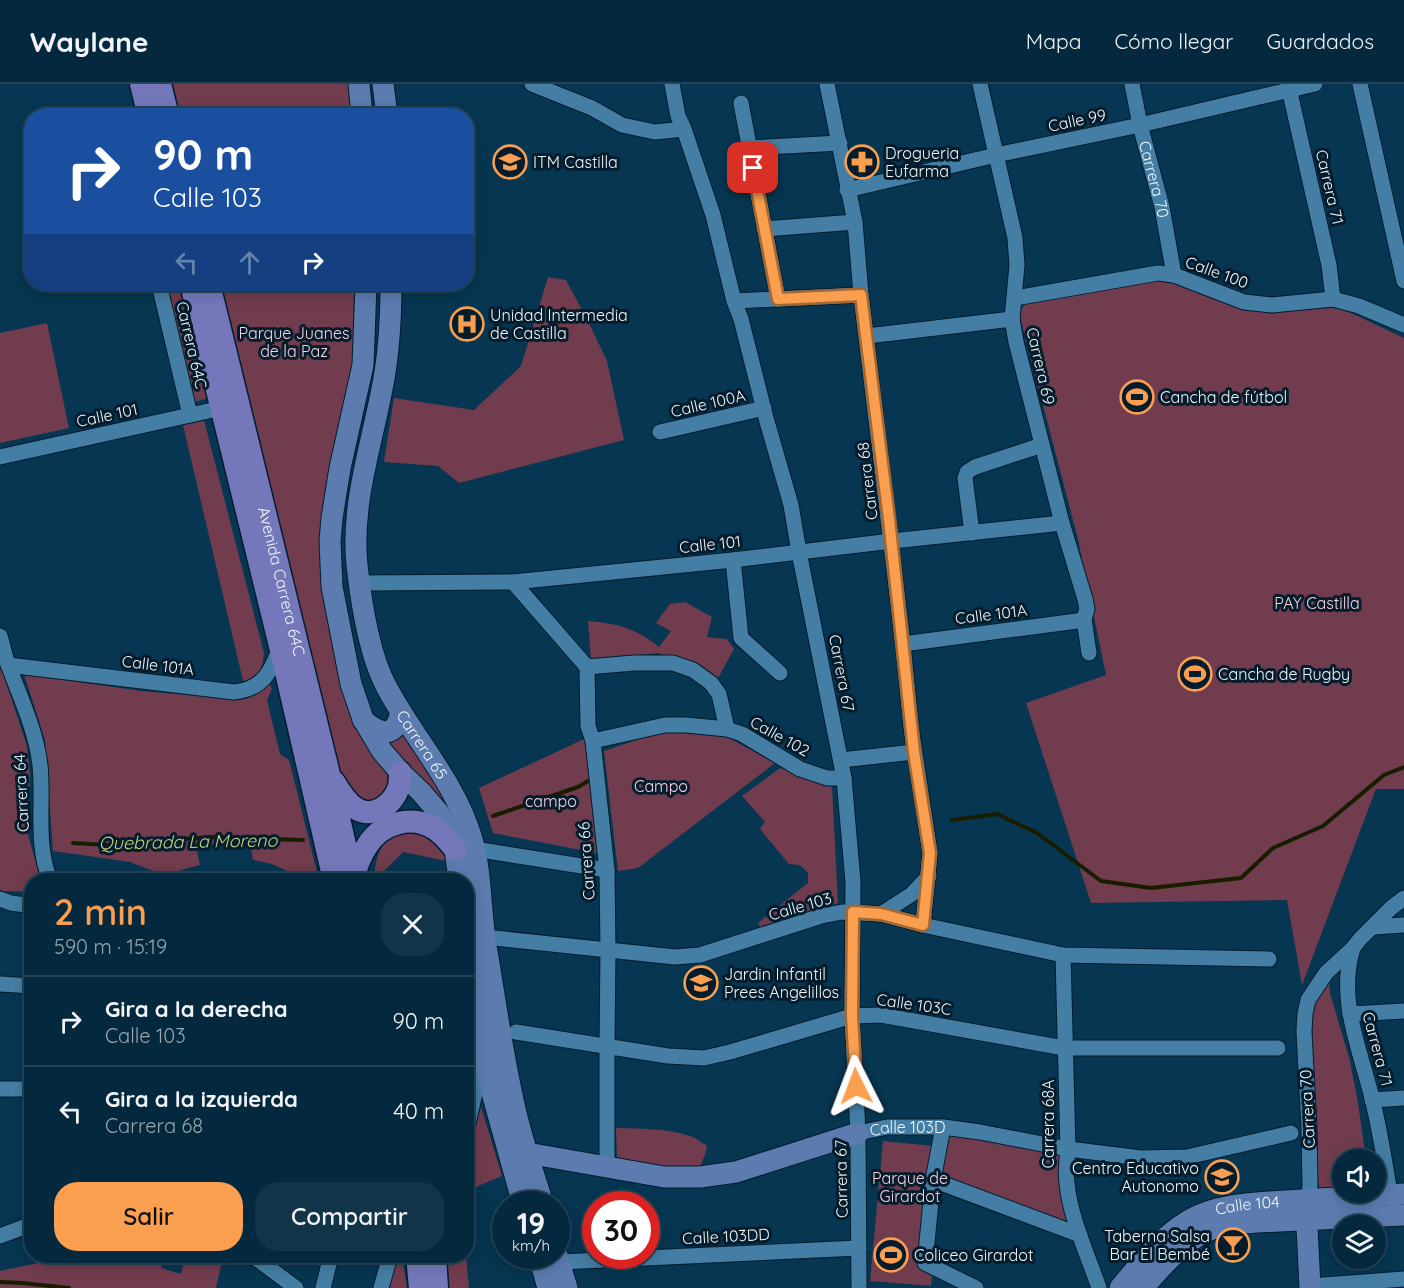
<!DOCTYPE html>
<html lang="es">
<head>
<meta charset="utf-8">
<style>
  :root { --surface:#04283d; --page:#123448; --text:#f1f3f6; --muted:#97a6b0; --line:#254457; --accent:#fa9f4f }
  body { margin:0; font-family:Quicksand,sans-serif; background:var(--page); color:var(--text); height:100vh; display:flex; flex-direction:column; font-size:22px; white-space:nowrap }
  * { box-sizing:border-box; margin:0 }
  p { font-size:20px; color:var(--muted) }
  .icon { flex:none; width:33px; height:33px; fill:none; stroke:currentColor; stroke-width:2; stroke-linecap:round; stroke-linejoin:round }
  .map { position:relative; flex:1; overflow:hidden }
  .drawer { position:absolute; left:24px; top:789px; width:450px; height:390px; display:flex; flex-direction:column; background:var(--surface); border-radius:24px; box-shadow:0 3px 15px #0003,0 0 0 2px var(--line) }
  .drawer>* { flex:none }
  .guide { position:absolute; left:24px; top:24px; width:450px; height:183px; border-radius:24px; box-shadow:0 3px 15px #0003,0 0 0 2px var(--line); background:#1a4fa0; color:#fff; overflow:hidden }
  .buttons { position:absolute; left:1332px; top:1065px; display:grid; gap:12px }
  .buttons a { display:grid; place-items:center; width:54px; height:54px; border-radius:50%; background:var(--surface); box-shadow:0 3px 15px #0003,0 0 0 2px var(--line); font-size:30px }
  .speed { position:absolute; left:492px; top:1107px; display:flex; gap:12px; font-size:30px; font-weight:700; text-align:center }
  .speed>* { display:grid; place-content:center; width:78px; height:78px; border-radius:50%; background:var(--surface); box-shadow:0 3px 15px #0003,0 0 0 2px var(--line); line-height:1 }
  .speed small { font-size:15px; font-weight:400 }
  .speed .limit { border:9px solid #d22; background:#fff; color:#111 }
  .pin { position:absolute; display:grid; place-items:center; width:51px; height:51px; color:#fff; margin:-26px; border-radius:12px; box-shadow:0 3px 9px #0006 }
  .me { position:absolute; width:66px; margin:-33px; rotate:357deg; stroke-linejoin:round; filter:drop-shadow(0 0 4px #0008) }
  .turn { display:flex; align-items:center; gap:21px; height:126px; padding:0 30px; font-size:27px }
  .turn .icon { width:78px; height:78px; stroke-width:2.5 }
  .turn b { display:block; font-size:42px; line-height:51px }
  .lanes { display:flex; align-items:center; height:57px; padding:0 30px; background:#0003; justify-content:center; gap:30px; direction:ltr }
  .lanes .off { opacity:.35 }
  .round { display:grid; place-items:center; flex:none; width:63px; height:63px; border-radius:24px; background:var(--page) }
  .overview { display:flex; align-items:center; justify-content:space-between; height:102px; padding:0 30px }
  h1 { font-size:36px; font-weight:600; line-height:45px; color:var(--accent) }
  .action { display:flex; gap:12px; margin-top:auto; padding:12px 30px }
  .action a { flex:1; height:69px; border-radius:24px; background:var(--accent); color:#111; font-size:24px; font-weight:600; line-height:69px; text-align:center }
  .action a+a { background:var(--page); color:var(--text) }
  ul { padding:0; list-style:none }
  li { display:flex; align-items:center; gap:18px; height:90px; padding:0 30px; border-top:2px solid var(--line) }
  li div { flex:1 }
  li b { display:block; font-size:22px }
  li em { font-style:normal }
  header { display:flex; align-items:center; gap:36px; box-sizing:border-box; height:84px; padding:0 30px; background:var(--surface); border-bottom:2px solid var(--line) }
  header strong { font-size:28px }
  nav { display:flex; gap:33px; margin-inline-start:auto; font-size:21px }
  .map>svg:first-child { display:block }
  .green { fill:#713c4e }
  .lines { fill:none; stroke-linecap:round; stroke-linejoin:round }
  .stream { stroke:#181d00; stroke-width:4 }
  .street-casing { stroke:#001d2f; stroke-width:17 }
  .secondary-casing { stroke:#001d2f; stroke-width:23 }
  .primary-casing { stroke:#001d2f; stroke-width:25 }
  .street { stroke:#457ea4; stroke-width:15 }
  .secondary { stroke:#5c7baf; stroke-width:21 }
  .primary { stroke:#7478ba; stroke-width:22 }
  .route-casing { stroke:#a26733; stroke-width:15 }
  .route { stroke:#fa9f4f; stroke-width:10 }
  .labels { text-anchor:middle; stroke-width:6; stroke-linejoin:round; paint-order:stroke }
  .street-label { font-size:16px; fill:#f0f6fa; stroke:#041c2b }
  .poi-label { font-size:16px; fill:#f0f6fa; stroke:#041c2b; text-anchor:start }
  .park-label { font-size:16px; fill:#f7d0db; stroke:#041c2b }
  .water-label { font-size:18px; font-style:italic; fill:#bfd37b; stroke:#041c2b }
</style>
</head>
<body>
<header>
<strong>Waylane</strong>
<nav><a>Mapa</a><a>Cómo llegar</a><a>Guardados</a></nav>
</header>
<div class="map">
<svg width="1404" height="1204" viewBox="0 0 1404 1204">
  <rect width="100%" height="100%" fill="#063651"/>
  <g class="green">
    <path d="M170,0H352L353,31H178Z"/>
    <path d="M548,193L566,196L588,237L607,277L624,356L459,399L438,382L384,378L394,314L474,326L521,282Z"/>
    <path d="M1155,195L1175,197L1259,226L1336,224L1351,229L1404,254V705H1376L1302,901L1287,816L1091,819L1026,619L1106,591L1078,455L1019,229L1028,215Z"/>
    <path d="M166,200H180L208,314L194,318Z"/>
    <path d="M219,200H354L352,288L323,496L331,551L339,589L389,691V704L384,713L360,720L347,706L335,676Z"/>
    <path d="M47,239L69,344L0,359V249Z"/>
    <path d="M204,336L264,569C262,587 260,591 244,601L183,341Z"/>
    <path d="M685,518L712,533L707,553L727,555L734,565L717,596L659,569L591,576L588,537C616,539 638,545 659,563L671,547L656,539L670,520Z"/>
    <path d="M0,580L27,662L30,691L28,751L41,796H32L31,808L3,807L0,806Z"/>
    <path d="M24,590L141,607L239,615L269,598L272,605L267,616L280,670L289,676L319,796H302V794L272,780L253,776L249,755L196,763L200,781L163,791L130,778L53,767L45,656Z"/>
    <path d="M666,646L727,653L775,679L638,784L618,787L604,667Z"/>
    <path d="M400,647L446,716L441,719L382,655Z"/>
    <path d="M584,655L602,770L493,749L479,704Z"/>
    <path d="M780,684L832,702L838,819L761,844L758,839L808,799V789L800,781L789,780L760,745L765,738L742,712Z"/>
    <path d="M411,748C429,752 441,759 447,777L403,768L375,796C374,780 378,758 397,751C401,749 407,749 411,748Z"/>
    <path d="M1329,889L1330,909L1350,977L1358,1019L1365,1068L1377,1067L1384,1096L1380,1097L1381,1103H1376V1076H1342V1105L1319,1106V1099H1313L1307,931Z"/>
    <path d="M481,1023L502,1092L476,1103L472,1053Z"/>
    <path d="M616,1044C640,1045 666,1044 690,1052C696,1054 701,1058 707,1062L706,1068L700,1083L666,1085L617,1075Z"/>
    <path d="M949,1050L1062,1070L1072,1139L942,1095Z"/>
    <path d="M883,1057L944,1063L931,1202L870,1197Z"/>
    <path d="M71,1172H164L161,1184L181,1190L185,1172H213L223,1173L216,1204H0V1187Z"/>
    <path d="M395,1172H402L407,1204H387Z"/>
    <path d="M442,1172H466L469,1204H444Z"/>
  </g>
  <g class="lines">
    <g class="stream">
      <path d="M493,732L578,703L588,697"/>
      <path d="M952,736L997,730L1037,749L1101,797L1151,804L1241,794L1273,764L1323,742L1384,691L1404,683"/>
      <path d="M73,759L123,762L153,757L212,753L303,756"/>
      <path d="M0,1198L22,1199L69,1204"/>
    </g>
    <defs>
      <g id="street">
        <path d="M532,0L592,24L622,41L655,48L684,45"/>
        <path d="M672,0L678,32L684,45L713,131L734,217L741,235L766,334L791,421L799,468L844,694L853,798L852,932L858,1049L859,1204"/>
        <path d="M827,0L855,138L861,211L903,560L911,643L930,769L923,841"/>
        <path d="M980,0L1015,154L1017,181L1012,235L1016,258L1062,439L1085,515L1087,525L1084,535L1089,569"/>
        <path id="s1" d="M1132,0L1140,41L1162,123L1174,191"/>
        <path d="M1288,0L1329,181L1333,215"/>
        <path d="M1360,0L1404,197"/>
        <path d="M741,19L778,215"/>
        <path d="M749,64L840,59"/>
        <path d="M847,106L996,71L1140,41L1315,0"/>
        <path d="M764,145L855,138"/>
        <path d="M159,200L190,331"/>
        <path d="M1015,214L1158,189L1174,191L1244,218L1272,221L1333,215L1359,222L1404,241"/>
        <path d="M734,217L861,211"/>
        <path d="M867,252L1012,235"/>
        <path d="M660,348L764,324"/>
        <path d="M0,373L222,324"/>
        <path d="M972,449L965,394L967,388L975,383L1042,361"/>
        <path d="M733,476L741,554L780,589"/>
        <path d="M513,498L587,583L588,642L593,657L607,786L608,866L607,963V1083"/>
        <path d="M360,499L513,498L733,476L892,457L1062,439"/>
        <path d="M0,552C3,562 5,573 9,583C21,615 36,647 40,681C44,719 35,760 50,796"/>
        <path d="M903,560L1077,537L1084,535"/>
        <path d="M8,581L234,608C263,605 271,588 280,563"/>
        <path d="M587,583L634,579H673L693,586L711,599L719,610L727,645"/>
        <path d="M593,657L665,641H686L727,645L742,650L800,685L827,694H844"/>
        <path d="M841,676L914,668"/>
        <path d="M474,765L607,786"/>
        <path d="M0,815L11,819L32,822"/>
        <path d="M881,830L912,810L929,792"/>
        <path d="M1373,843L1404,841"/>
        <path d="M485,853L675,873L700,871L821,832L842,828L881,830L923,841L1063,871L1269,875"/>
        <path d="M1353,864C1337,915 1360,965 1372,1014C1380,1046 1385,1078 1390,1110"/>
        <path d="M1063,871L1068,1065C1067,1077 1065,1088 1067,1099C1070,1133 1088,1172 1099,1204"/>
        <path d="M0,900L32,902"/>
        <path d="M1350,930L1404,927"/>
        <path d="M516,948L668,972L704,974L730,968L852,932L881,931L1064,964H1278"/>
        <path d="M0,1005H32"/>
        <path d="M1372,1016L1404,1014"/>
        <path d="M943,1043L933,1096L925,1179L976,1204"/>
        <path d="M466,1049L482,977"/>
        <path id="s2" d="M858,1049L887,1043H943L980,1048L1068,1065L1141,1074L1187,1073L1291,1049"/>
        <path d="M933,1096L1080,1151"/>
        <path d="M1309,1115L1310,1101L1309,1045L1304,947L1305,930L1308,916L1326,889L1353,864L1360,855L1391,824L1404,814"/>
        <path d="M0,1152L32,1140"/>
        <path d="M253,1172L296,1204"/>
        <path d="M560,1178L859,1164"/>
        <path d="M1310,1202L1404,1195"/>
        <path d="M323,1204L331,1172"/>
        <path d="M381,1204L390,1172"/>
      </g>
      <g id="secondary">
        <path d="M359,0L362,32"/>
        <path d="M383,0L387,32"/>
        <path d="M366,200L363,281L340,384L332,434L330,457L332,503L351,600L363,635L382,667L400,688L421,708L439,729L445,740L455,765L459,796"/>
        <path id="s3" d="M391,200C391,237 389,273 381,310C370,366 351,423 357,481C361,517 369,570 386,602C412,652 455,698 471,752C482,787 480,826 486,862C496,919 503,977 517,1033C524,1062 534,1091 543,1120"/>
        <path d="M363,636C380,650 395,656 401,628"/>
        <path d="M466,852L475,918L489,998L523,1120"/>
        <path d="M527,1069L664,1093H700L736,1088L858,1049"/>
        <path d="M1309,1124L1307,1143L1310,1204"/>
        <path d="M556,1168L567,1204"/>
        <path d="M539,1172L548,1204"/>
        <path id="s4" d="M1120,1204C1140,1180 1161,1153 1188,1137C1215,1120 1255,1119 1285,1117C1325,1115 1364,1112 1404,1110"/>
        <path d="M1143,1204C1164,1180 1185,1155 1215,1144C1229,1140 1243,1139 1257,1138L1404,1131"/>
      </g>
      <g id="primary">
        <path d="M141,0L149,32"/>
        <path d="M160,0L168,32"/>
        <path d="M191,200L280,562L334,796"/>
        <path id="s5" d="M209,200L328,686L353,796"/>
        <path d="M334,698C340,708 346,718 355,724C373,736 394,720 399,702C400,697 400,693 400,688"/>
        <path d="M353,796C356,784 360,772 367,762C381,739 412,730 435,745C443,750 449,758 455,765"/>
        <path d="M417,1172L420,1204"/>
        <path d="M435,1172L437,1204"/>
      </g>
    </defs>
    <use href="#street" class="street-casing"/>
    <use href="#secondary" class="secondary-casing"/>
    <use href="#primary" class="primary-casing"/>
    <use href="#street" class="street"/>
    <use href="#secondary" class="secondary"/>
    <use href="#primary" class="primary"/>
  </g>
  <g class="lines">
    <defs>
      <path id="route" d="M753,84L778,215L861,211L889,435L914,668L930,769L923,841L881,830L853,828L852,932L856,1002"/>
    </defs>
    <use href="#route" class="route-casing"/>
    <use href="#route" class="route"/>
  </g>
  <defs>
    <symbol id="university-ring" viewBox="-11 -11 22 22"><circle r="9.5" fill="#041c2b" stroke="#fa9f4f" stroke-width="1.5"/><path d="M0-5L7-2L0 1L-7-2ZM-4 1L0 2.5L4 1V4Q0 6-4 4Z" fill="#fa9f4f"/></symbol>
    <symbol id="pharmacy-ring" viewBox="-11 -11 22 22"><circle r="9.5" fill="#041c2b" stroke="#fa9f4f" stroke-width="1.5"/><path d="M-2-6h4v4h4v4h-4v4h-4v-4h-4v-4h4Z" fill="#fa9f4f"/></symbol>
    <symbol id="hospital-ring" viewBox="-11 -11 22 22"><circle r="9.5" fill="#041c2b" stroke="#fa9f4f" stroke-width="1.5"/><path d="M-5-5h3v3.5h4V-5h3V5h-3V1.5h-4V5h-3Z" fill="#fa9f4f"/></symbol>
    <symbol id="stadium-ring" viewBox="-11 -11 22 22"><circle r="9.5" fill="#041c2b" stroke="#fa9f4f" stroke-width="1.5"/><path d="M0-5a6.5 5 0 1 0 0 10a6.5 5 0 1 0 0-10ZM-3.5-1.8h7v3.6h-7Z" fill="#fa9f4f"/></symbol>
    <symbol id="school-ring" viewBox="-11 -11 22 22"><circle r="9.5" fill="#041c2b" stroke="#fa9f4f" stroke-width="1.5"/><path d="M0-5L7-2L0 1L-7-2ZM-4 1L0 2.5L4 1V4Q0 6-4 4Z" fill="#fa9f4f"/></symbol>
    <symbol id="bar-ring" viewBox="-11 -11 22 22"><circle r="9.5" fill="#041c2b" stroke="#fa9f4f" stroke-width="1.5"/><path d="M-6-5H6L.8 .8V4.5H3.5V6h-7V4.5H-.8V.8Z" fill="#fa9f4f"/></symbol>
  </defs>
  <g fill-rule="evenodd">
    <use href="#university-ring" x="491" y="59" width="38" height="38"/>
    <use href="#pharmacy-ring" x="843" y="59" width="38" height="38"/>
    <use href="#hospital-ring" x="448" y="221" width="38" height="38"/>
    <use href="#stadium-ring" x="1118" y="294" width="38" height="38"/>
    <use href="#stadium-ring" x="1176" y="571" width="38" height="38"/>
    <use href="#school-ring" x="682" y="880" width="38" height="38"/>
    <use href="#school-ring" x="1203" y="1074" width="38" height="38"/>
    <use href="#bar-ring" x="1214" y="1142" width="38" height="38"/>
    <use href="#stadium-ring" x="872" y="1152" width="38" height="38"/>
  </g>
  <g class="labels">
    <g class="street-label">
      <text transform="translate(1077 36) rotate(-12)" y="6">Calle 99</text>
      <text dy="6" stroke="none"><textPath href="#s1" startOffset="98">Carrera 70</textPath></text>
      <text transform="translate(1330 103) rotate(77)" y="6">Carrera 71</text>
      <text transform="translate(1217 188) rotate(20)" y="6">Calle 100</text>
      <text transform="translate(192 261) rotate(77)" y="6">Carrera 64C</text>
      <text transform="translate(1041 282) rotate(77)" y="6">Carrera 69</text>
      <text transform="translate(708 319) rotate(-13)" y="6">Calle 100A</text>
      <text transform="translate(107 331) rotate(-12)" y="6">Calle 101</text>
      <text transform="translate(867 397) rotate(-97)" y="6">Carrera 68</text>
      <text transform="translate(710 460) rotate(-6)" y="6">Calle 101</text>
      <text dy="6" stroke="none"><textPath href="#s5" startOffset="306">Avenida Carrera 64C</textPath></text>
      <text transform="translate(991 530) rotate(-7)" y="6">Calle 101A</text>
      <text transform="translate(158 581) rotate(7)" y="6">Calle 101A</text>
      <text transform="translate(842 589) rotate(79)" y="6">Carrera 67</text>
      <text transform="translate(780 652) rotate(29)" y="6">Calle 102</text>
      <text dy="6" stroke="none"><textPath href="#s3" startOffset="478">Carrera 65</textPath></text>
      <text transform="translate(21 709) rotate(-93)" y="6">Carrera 64</text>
      <text transform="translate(586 777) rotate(-94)" y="6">Carrera 66</text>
      <text transform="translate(800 822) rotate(-16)" y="6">Calle 103</text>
      <text transform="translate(914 920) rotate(8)" y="6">Calle 103C</text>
      <text transform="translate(1378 965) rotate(75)" y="6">Carrera 71</text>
      <text transform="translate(1307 1025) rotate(-93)" y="6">Carrera 70</text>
      <text transform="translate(1048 1040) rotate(-90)" y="6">Carrera 68A</text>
      <text dy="6" stroke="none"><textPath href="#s2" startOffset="50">Calle 103D</textPath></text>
      <text transform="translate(841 1095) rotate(-91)" y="6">Carrera 67</text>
      <text dy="6" stroke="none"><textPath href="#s4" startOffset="158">Calle 104</textPath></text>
      <text transform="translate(726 1152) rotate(-3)" y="6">Calle 103DD</text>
    </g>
    <g class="poi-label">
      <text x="885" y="75">Drogueria<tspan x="885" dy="18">Eufarma</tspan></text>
      <text x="533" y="84">ITM Castilla</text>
      <text x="490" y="237">Unidad Intermedia<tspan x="490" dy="18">de Castilla</tspan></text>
      <text x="1160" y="319">Cancha de fútbol</text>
      <text x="1218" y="596">Cancha de Rugby</text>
      <text x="724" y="896">Jardin Infantil<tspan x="724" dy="18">Prees Angelillos</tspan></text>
      <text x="1199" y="1090" text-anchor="end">Centro Educativo<tspan x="1199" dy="18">Autonomo</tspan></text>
      <text x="1210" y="1158" text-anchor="end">Taberna Salsa<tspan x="1210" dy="18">Bar El Bembé</tspan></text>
      <text x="914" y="1177">Coliceo Girardot</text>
    </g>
    <g class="park-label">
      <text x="294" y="255">Parque Juanes<tspan x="294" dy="18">de la Paz</tspan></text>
      <text x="1317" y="525">PAY Castilla</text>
      <text x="661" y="708">Campo</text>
      <text x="551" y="723">campo</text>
      <text x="910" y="1100">Parque de<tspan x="910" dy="18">Girardot</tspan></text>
    </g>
    <g class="water-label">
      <text transform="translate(188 758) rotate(-1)" y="6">Quebrada La Moreno</text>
    </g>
  </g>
</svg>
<div class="buttons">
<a><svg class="icon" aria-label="sound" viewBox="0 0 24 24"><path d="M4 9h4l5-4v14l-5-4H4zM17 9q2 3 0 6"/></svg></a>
<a><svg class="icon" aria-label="layers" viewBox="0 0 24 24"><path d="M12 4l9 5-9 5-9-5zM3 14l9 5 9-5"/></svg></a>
</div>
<div class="speed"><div>19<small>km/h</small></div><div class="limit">30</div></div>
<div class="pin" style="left:753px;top:84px;background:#d93025"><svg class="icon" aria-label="arrive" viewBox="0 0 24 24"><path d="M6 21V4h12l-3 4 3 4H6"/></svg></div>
<svg class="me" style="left:856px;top:1002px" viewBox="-20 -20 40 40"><path d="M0-17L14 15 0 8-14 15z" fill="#fa9f4f" stroke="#fff" stroke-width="4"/></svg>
<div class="guide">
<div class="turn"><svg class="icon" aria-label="right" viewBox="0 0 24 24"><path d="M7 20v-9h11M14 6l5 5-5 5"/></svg><div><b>90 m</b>Calle 103</div></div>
<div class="lanes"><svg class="icon off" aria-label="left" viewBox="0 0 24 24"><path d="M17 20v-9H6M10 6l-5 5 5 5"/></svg><svg class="icon off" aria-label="ahead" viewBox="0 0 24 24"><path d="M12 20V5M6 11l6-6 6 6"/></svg><svg class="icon" aria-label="right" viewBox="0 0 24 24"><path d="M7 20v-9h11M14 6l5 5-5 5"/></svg></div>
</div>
<section class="drawer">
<div class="overview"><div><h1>2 min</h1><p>590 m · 15:19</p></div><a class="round"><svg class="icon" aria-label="close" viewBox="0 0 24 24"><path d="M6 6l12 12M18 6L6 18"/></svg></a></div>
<ul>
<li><svg class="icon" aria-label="right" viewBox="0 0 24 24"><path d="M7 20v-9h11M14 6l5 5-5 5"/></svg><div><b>Gira a la derecha</b><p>Calle 103</p></div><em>90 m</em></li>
<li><svg class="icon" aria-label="left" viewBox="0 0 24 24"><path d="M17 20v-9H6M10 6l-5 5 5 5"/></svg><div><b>Gira a la izquierda</b><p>Carrera 68</p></div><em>40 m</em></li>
</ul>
<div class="action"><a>Salir</a><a>Compartir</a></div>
</section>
</div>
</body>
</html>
